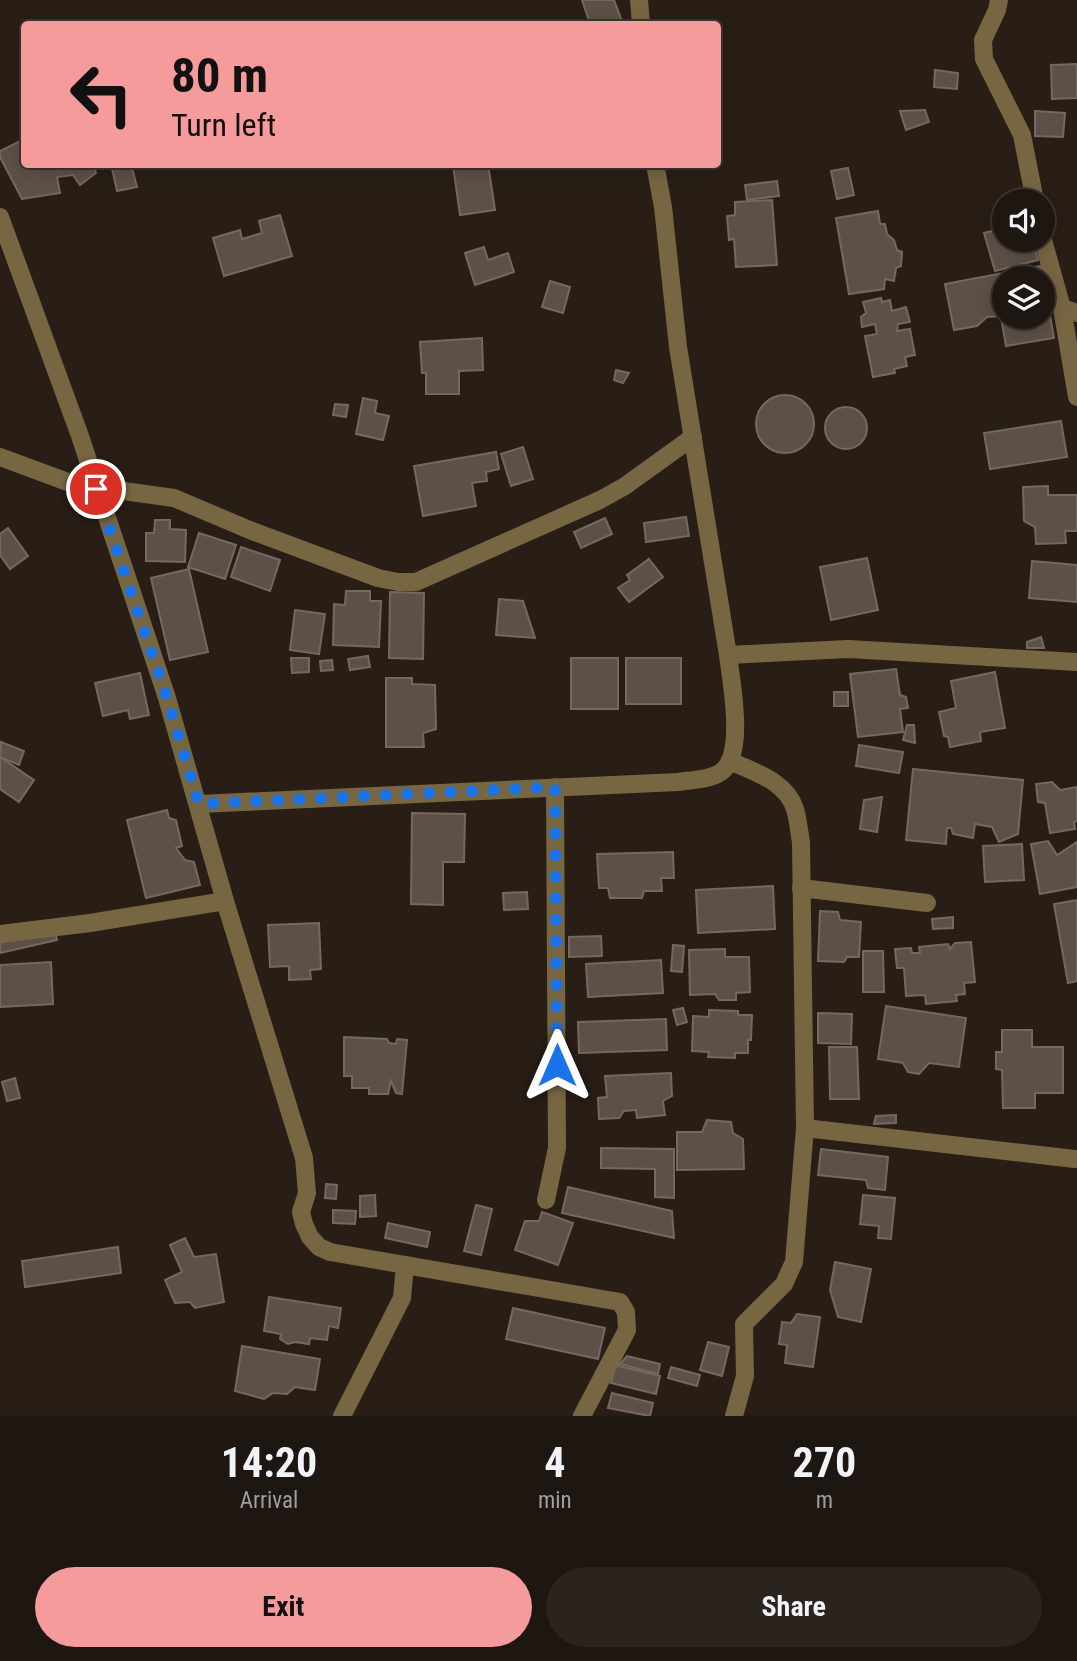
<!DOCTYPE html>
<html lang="en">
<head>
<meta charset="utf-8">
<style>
  :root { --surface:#1e1610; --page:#2b231e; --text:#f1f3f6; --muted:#a19f9f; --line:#3c3530; --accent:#f59b9b }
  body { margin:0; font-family:"Roboto Condensed",sans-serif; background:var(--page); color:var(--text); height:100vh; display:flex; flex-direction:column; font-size:26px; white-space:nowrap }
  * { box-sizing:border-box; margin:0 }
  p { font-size:23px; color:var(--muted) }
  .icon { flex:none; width:38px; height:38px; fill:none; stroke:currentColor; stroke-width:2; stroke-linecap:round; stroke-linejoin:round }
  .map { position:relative; height:1416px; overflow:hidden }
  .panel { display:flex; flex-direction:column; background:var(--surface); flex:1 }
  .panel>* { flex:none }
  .hud { position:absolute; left:21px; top:21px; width:700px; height:147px; border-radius:7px; box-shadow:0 4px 18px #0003,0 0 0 2px var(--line); background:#f59b9b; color:#111; overflow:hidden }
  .tools { position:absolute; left:992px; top:189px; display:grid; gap:14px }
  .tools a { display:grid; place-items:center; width:63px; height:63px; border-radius:50%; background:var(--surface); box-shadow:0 4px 18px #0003,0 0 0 2px var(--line); font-size:35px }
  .pin { position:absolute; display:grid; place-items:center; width:60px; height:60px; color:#fff; margin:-30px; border:4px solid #fff; border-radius:50%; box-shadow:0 2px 7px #0007 }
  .me { position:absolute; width:77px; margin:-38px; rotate:0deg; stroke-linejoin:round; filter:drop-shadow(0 0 5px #0008) }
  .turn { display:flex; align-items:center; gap:24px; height:147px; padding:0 35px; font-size:32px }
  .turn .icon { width:91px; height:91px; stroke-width:2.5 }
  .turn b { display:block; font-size:49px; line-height:60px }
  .eta { display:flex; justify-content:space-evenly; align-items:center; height:119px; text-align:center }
  .eta b { font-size:42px; font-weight:700; line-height:49px }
  .primary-button { display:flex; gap:14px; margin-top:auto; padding:14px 35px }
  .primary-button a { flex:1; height:80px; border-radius:42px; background:var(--accent); color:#111; font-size:28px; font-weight:700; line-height:80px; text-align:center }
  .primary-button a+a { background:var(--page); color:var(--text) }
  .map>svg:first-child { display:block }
  .building { fill:#5d5048; stroke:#756860; stroke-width:2 }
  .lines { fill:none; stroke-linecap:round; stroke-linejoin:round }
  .minor { stroke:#776642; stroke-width:18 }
  .route { stroke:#1a73e8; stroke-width:12; stroke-dasharray:0 21.6 }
</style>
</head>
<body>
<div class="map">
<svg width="1077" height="1416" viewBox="0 0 1077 1416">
  <rect width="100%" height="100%" fill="#281e16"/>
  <g class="building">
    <path d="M582,0H614L623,24H590Z"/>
    <path d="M1077,64V98L1052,99L1051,65Z"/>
    <path d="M935,70L958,73L957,89L934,87Z"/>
    <path d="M925,110L929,122L906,130L900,111Z"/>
    <path d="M1035,111L1065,113L1063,137L1035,136Z"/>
    <path d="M24,139V164H93L96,173L80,185L73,175L57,177L60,193L22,199L0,157V151Z"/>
    <path d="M111,164H131L137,187L117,191Z"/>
    <path d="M488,164L495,210L460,215L453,165Z"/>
    <path d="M848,168L854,195L837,199L831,171Z"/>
    <path d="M777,181L779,196L747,200L745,185Z"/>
    <path d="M772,200L777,265L736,267L734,239L729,240L727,216L735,215V202Z"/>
    <path d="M878,211L880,224H885L887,234L894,240L897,250L902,252L901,266L896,268L894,281L885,279L884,289L849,294L836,218Z"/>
    <path d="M280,215L292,256L224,276L213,238L240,230L242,239L262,233L259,221Z"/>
    <path d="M1004,218V240H1032L1038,260L995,271L984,233L999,229L997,220Z"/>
    <path d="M484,247L488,260L508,253L514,272L475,285L465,253Z"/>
    <path d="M1041,266L1054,338L1006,346L1001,318L1043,317V278H1004V316L987,317L977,326L954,330L945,284Z"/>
    <path d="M550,281L570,287L563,313L542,307Z"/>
    <path d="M881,298L882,302L890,300L892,311L906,307L910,322L898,324L897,331L910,329L915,355L905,357L907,366L894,369L895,373L873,377L865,336L877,334L875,324L862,327L861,317L866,313L863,302Z"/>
    <path d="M482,338L483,370L459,371V394H426V373H422L420,342Z"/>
    <path d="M616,370L629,373L623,383L614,380Z"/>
    <circle cx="785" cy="424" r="29"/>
    <path d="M363,398L377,401L375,413L389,416L383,440L356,434Z"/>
    <path d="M335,404L348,405L346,417L333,415Z"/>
    <circle cx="846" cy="428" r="21"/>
    <path d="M1061,421L1067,457L990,469L984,433Z"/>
    <path d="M523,447L533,479L511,486L501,454Z"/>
    <path d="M496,452L499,469L486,472L487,481L472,483L476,506L423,516L414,466Z"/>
    <path d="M1048,486V495H1077V531H1065L1066,543L1036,544L1035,527L1024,521L1023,487Z"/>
    <path d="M686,517L689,536L646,542L644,523Z"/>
    <path d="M605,518L612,534L581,548L574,532Z"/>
    <path d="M155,520H170V529L186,530L185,562L146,561V533H154Z"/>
    <path d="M8,528L28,556L10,569L0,555V534Z"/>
    <path d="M199,533L236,545L225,579L188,567Z"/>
    <path d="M241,547L280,560L270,591L231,577Z"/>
    <path d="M867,558L878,610L831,620L820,567Z"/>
    <path d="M649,559L663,577L629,602L618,588L630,580L627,575Z"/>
    <path d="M1032,561L1077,565V602L1029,598Z"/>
    <path d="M189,569L208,652L170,660L151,578Z"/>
    <path d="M346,591H370V601H381L379,647L333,645L334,604L345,605Z"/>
    <path d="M390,592L424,593L423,659L389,658Z"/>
    <path d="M499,599L523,601L535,638L496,635Z"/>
    <path d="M295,610L325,614L319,654L290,650Z"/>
    <path d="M1041,637L1044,648H1027V642Z"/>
    <path d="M368,656L370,667L350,670L348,659Z"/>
    <path d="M291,658H309V672L292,673Z"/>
    <rect x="571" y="658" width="47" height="51"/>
    <rect x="626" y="658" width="55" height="46"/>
    <path d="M332,660L333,670L321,671L320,661Z"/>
    <path d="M896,669L900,695L906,697L908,708L900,709L903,732L858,737L850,674Z"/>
    <path d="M995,672L1005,728L980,732L981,741L950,747L948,737L944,736L939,712L956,708L951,681Z"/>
    <path d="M140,673L149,715L130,719L128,710L103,716L95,683Z"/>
    <path d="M386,678H412V684L435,685L436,729L423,733L424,747H386Z"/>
    <rect x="834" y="692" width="14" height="14"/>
    <path d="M907,725H914L915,743L903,740Z"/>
    <path d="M1,742L24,751L19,765L0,757Z"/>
    <path d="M859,745L903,752L899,773L856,766Z"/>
    <path d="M0,757L34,780L19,802L0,789Z"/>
    <path d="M913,769L1023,780L1018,834L999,842L992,827L975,824L973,838L953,834L951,828H947L946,844L906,840Z"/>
    <path d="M1052,782L1060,790L1077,787V821L1074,822L1075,829L1050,833L1045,803L1038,802L1036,784Z"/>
    <path d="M882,797L877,832L860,829L864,800Z"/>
    <path d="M167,810L169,818L176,820L182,846L176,848L185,860L194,862L200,885L146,898L127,820Z"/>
    <path d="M412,813L465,814L464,862H443V905L411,904Z"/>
    <path d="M1048,841L1057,855L1077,842V887L1040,894L1031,844Z"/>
    <path d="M1022,844L1024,880L985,882L983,846Z"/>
    <path d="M673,852L674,878H661L662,891H644L642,898H610L608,888H599L597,854Z"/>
    <path d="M773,886L775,929L698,933L696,890Z"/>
    <path d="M527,892L528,909L504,910L503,893Z"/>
    <path d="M1077,900V981L1068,983L1054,904Z"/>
    <path d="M820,911L838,912L840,920L861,922L859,957H847L844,962L818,961Z"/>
    <path d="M953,917V928L933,929L932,919Z"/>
    <path d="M53,921L57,940L0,953V933Z"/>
    <path d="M319,923L321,969L310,970L311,979L289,980V966L270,967L268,925Z"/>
    <path d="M601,936L602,956L569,957V937Z"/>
    <path d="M971,942L975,982L964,983L965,994L956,995L957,1001L926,1004L925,995L906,996L904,968H897L895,949L911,948L912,953H920L919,947L948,944L950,949L955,943Z"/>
    <path d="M673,945L684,946L682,972L671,971Z"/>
    <path d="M725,949V957H749L750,992L736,993V1000H719L715,994L690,995L689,950Z"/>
    <path d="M863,951H883L884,992H863Z"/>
    <path d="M661,960L663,993L588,997L586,964Z"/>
    <path d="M51,962L53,1004L0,1007V965Z"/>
    <path d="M886,1006L966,1018L959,1067L929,1063L919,1074L908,1072L903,1063L878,1059Z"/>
    <path d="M683,1008L687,1022L677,1025L673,1010Z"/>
    <path d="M709,1010L738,1011V1015H752L751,1040H748V1053H735V1058L708,1057L709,1052L692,1051L693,1016L709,1017Z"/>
    <path d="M818,1013L852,1014L851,1044L818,1043Z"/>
    <path d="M666,1019L667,1050L579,1053L578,1022Z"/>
    <path d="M1002,1030H1032V1047H1063V1093H1035V1108H1003L1002,1070L996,1069V1052H1002Z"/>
    <path d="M344,1037L387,1039L389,1043L396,1044L397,1039L407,1040L402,1094L396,1093L391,1081L388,1094H369V1088H352V1076H344Z"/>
    <path d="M829,1047H857L859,1099H830Z"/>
    <path d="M671,1073L672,1096L663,1101L665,1115L637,1118L636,1110L624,1111L619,1118L599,1119L598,1098L607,1097L605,1076Z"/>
    <path d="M15,1078L20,1098L7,1101L2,1082Z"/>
    <path d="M896,1115V1123L874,1124L876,1116Z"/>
    <path d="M707,1120L731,1122L733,1133L743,1139L744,1169L677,1170V1132H702Z"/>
    <path d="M601,1148L674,1149V1198L655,1197V1169L601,1168Z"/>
    <path d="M821,1149L888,1157L885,1190L868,1188L866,1180L818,1175Z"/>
    <path d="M326,1184L337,1185L336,1199L325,1198Z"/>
    <path d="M568,1187L672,1211L674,1238L562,1213Z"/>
    <path d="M375,1195L376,1216L360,1217V1196Z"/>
    <path d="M863,1195L895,1198L891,1239L878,1238L879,1226L860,1224Z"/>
    <path d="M476,1205L492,1209L481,1255L464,1251Z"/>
    <path d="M333,1210L356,1211L355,1224L333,1223Z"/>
    <path d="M542,1212L573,1223L558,1265L515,1250L525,1221H539Z"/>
    <path d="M388,1223L430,1232L427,1247L385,1238Z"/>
    <path d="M185,1238L194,1257L216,1254L224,1302L195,1308L190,1302L175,1303L165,1280L182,1272L170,1245Z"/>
    <path d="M118,1247L121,1273L25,1287L22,1261Z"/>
    <path d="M835,1262L871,1269L861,1322L838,1317L830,1290Z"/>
    <path d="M269,1297L341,1308L338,1328L329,1326L327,1340L310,1338L309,1344L295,1342L288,1344L280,1339L281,1334L264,1331Z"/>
    <path d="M513,1308L605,1328L598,1359L506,1339Z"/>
    <path d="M797,1314L820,1317L813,1367L785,1363L787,1345L779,1344L782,1322L791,1323Z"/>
    <path d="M708,1342L729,1347L722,1376L700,1370Z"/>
    <path d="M242,1346L320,1359L315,1390L295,1387L287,1394L273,1393L264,1399L235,1391Z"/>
    <path d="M627,1356L660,1364L658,1374L620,1364Z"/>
    <path d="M615,1365L660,1376L656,1394L611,1383Z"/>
    <path d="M671,1367L700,1375L697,1386L668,1378Z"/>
    <path d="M612,1393L653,1403L650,1416L608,1408Z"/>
  </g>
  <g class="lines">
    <g class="minor">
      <path d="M639,0L641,24"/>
      <path d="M999,0L997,10L983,40L984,59L1022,135L1035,201"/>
      <path d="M655,164L663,207L678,347L728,655L848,649L1077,662"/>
      <path d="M0,217L80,436L167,698L225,901L304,1158L307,1193L301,1212L304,1224L310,1237L319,1247L330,1252L620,1302L626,1312L627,1330L582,1416"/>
      <path d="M1043,240L1062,308L1077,313"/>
      <path d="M1062,308L1077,397"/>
      <path d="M0,457L73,484L174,498L252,531L378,578L398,582H416L600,500L625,486L693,437"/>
      <path d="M730,761C754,772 786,781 795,809C798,819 799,831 801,842L805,1128L794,1262L784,1284L744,1324L745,1376L734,1416"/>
      <path d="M199,804L678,782C691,780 710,780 721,772C746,755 731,681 728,655"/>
      <path d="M801,888L927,903"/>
      <path d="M0,934L90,923L225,901"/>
      <path d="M805,1128L1075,1159"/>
      <path d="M546,1200L557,1148L555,787"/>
      <path d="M342,1416L402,1298L405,1265"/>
    </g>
  </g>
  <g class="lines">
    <path class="route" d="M96,489L167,698L199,804L555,787L557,1065"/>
  </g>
</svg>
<div class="tools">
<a><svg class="icon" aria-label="sound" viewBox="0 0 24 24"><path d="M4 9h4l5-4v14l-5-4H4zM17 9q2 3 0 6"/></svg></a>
<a><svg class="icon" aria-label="layers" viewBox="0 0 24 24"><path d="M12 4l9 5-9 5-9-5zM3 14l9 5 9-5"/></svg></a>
</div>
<div class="pin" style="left:96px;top:489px;background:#d93025"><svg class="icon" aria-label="arrive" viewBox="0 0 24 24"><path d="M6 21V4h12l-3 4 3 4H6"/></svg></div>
<svg class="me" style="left:557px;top:1065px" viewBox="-20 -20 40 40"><path d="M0-17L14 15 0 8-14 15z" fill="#1a73e8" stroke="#fff" stroke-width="4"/></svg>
<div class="hud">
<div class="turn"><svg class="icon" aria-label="left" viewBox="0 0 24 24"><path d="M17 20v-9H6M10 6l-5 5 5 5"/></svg><div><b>80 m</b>Turn left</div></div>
</div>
</div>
<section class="panel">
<div class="eta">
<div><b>14:20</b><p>Arrival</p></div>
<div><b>4</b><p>min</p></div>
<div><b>270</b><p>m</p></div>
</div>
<div class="primary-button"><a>Exit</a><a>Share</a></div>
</section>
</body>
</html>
